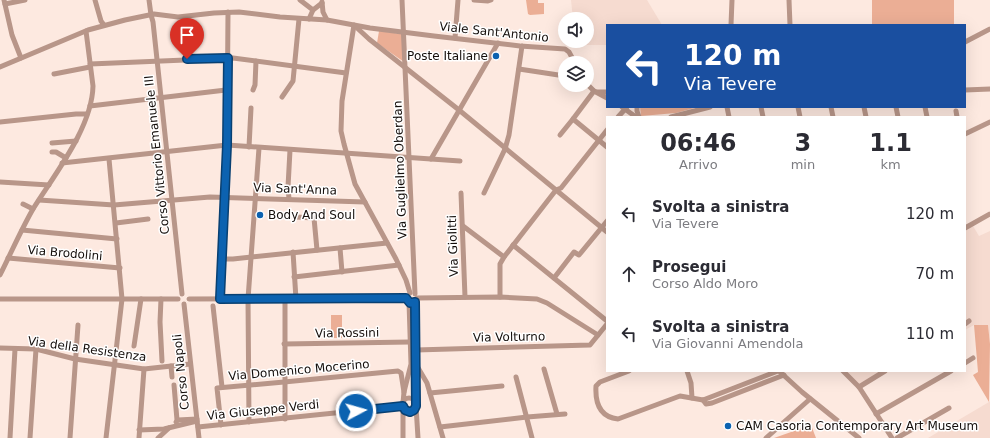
<!DOCTYPE html>
<html lang="it">
<head>
<meta charset="utf-8">
<style>
  :root { --surface:#fff; --page:#f2f2f3; --text:#2b2b33; --muted:#7c7c81 }
  body { margin:0; font-family:"DejaVu Sans",sans-serif; background:var(--page); color:var(--text); height:100vh; display:flex; flex-direction:column; font-size:15px; white-space:nowrap }
  * { box-sizing:border-box; margin:0 }
  p { font-size:13px; color:var(--muted) }
  .icon { flex:none; width:22px; height:22px; fill:none; stroke:currentColor; stroke-width:2; stroke-linecap:round; stroke-linejoin:round }
  .map { position:relative; flex:1; overflow:hidden }
  .sheet { position:absolute; left:606px; top:116px; width:360px; height:256px; display:flex; flex-direction:column; background:var(--surface); border-radius:0px; box-shadow:0 4px 16px #0002 }
  .sheet>* { flex:none }
  .top-card { position:absolute; left:606px; top:24px; width:360px; height:84px; border-radius:0px; box-shadow:0 4px 16px #0002; background:#1a4fa0; color:#fff; overflow:hidden }
  .tools { position:absolute; left:558px; top:12px; display:grid; gap:8px }
  .tools a { display:grid; place-items:center; width:36px; height:36px; border-radius:50%; background:var(--surface); box-shadow:0 4px 16px #0002; font-size:20px }
  .pin { position:absolute; display:grid; place-items:center; width:34px; height:34px; color:#fff; margin:-41px -17px; border-radius:50% 50% 50% 0; rotate:-45deg; box-shadow:0 0 4px #0007 }
  .pin .icon { rotate:45deg }
  .me { position:absolute; width:44px; margin:-22px; rotate:84deg; stroke-linejoin:round; filter:drop-shadow(0 0 3px #0008) }
  .turn { display:flex; align-items:center; gap:14px; height:84px; padding:0 12px; font-size:18px }
  .turn .icon { width:52px; height:52px; stroke-width:2.5 }
  .turn b { display:block; font-size:28px; line-height:34px }
  .eta { display:flex; justify-content:space-evenly; align-items:center; height:68px; text-align:center }
  .eta b { font-size:24px; font-weight:700; line-height:28px }
  ul { padding:0; list-style:none }
  li { display:flex; align-items:center; gap:12px; height:60px; padding:0 12px }
  li div { flex:1 }
  li b { display:block; font-size:15px }
  li em { font-style:normal }
  .map>svg:first-child { display:block }
  .built { fill:#f6dbd0 }
  .green { fill:#ebae95 }
  .lines { fill:none; stroke-linecap:round; stroke-linejoin:round }
  .minor { stroke:#b89689; stroke-width:5 }
  .route-casing { stroke:#084072; stroke-width:10 }
  .route { stroke:#0c62b0; stroke-width:7 }
  .poi-dot { fill:#0c62b0; stroke:#fff; stroke-width:1.5 }
  .labels { text-anchor:middle; stroke-width:3; stroke-linejoin:round; paint-order:stroke }
  .street-label { font-size:12px; fill:#140e0b; stroke:#fff }
  .poi-label { font-size:12px; fill:#140e0b; stroke:#fff; text-anchor:start }
</style>
</head>
<body>
<div class="map">
<svg width="990" height="438" viewBox="0 0 990 438">
  <rect width="100%" height="100%" fill="#fde9e0"/>
  <g class="built">
    <path d="M571,0H647L662,25H607V45H575V41H587V19H573Z"/>
    <path d="M973,226L979,236L990,231V344L988,325H974L965,330V230Z"/>
    <path d="M849,371H888L861,387L845,374Z"/>
    <path d="M990,401V438H928L989,402Z"/>
  </g>
  <g class="green">
    <path d="M526,0H538V3H544V14L530,15L528,14Z"/>
    <rect x="872" y="0" width="82" height="25"/>
    <path d="M379,31L402,34L404,62L377,43Z"/>
    <path d="M640,107H698L676,113L641,116Z"/>
    <rect x="331" y="315" width="11" height="23"/>
    <path d="M974,325H988L990,344L989,402L973,375L978,372Z"/>
    <path d="M811,425L816,438H774Z"/>
  </g>
  <g class="lines">
    <g class="minor">
      <path d="M4,0L12,35L21,58"/>
      <path d="M95,0L101,21L104,25"/>
      <path d="M149,0L151,15L153,22L182,294"/>
      <path d="M300,0L313,10"/>
      <path d="M402,0L415,294"/>
      <path d="M474,0L488,1L491,0"/>
      <path d="M789,0L790,25"/>
      <path d="M322,2L323,12L327,20"/>
      <path d="M5,4L25,0"/>
      <path d="M309,19L313,10L322,3"/>
      <path d="M354,25L342,101L341,131L344,144L355,184L396,259L406,280L410,293"/>
      <path d="M731,25L732,0"/>
      <path d="M355,26L369,39L459,110L607,232"/>
      <path d="M455,38L458,0"/>
      <path d="M965,42L990,29"/>
      <path d="M90,64L233,58L346,73"/>
      <path d="M0,67L88,30L125,20L154,14L178,17L214,13L239,12L280,17L327,20L370,28L434,36L520,46L565,49L569,52L575,63"/>
      <path d="M519,69L565,76"/>
      <path d="M54,74L90,67"/>
      <path d="M587,84L594,91L607,98"/>
      <path d="M253,90L255,85L256,61"/>
      <path d="M965,90L990,89"/>
      <path d="M594,91L573,119L607,147"/>
      <path d="M597,92H607"/>
      <path d="M282,97L293,81L299,19"/>
      <path d="M90,106L226,90"/>
      <path d="M622,107L636,117"/>
      <path d="M637,107V111L639,117"/>
      <path d="M727,107L729,117"/>
      <path d="M761,107L763,117"/>
      <path d="M798,107L800,117"/>
      <path d="M831,107L833,117"/>
      <path d="M864,107L866,117"/>
      <path d="M896,107L898,117"/>
      <path d="M925,107L927,117"/>
      <path d="M956,111L957,117"/>
      <path d="M618,117L627,107"/>
      <path d="M671,117L710,107"/>
      <path d="M0,122L76,114H87"/>
      <path d="M965,134L990,122"/>
      <path d="M560,135L573,119"/>
      <path d="M52,143L76,141"/>
      <path d="M249,147L251,108"/>
      <path d="M505,149L509,135L522,46"/>
      <path d="M52,152H56L66,158"/>
      <path d="M431,159L498,43"/>
      <path d="M62,163L227,145L460,161"/>
      <path d="M0,182L49,185"/>
      <path d="M461,193L465,297"/>
      <path d="M484,193L505,149"/>
      <path d="M289,199L288,187L290,150"/>
      <path d="M39,200L114,205L210,197L365,202"/>
      <path d="M23,204L33,209"/>
      <path d="M296,217L314,218L317,250"/>
      <path d="M116,223L148,219"/>
      <path d="M463,226L504,257"/>
      <path d="M965,228L990,214"/>
      <path d="M22,230L117,239"/>
      <path d="M513,245L607,321"/>
      <path d="M340,248L342,272"/>
      <path d="M293,252L296,299"/>
      <path d="M8,258L120,268"/>
      <path d="M222,259H233L387,243"/>
      <path d="M0,275C11,253 21,230 33,209C54,175 92,128 93,86L86,31"/>
      <path d="M294,277L399,265"/>
      <path d="M554,278L574,252L579,255L607,221"/>
      <path d="M500,297V264L504,257L556,190L561,188L607,130"/>
      <path d="M417,298L500,297L537,299L547,303L598,335"/>
      <path d="M0,299H178"/>
      <path d="M161,299L160,322L162,361"/>
      <path d="M189,299L406,298"/>
      <path d="M220,299L227,145L228,12"/>
      <path d="M415,302L416,404"/>
      <path d="M184,304L199,438"/>
      <path d="M213,306L222,387"/>
      <path d="M965,324L969,321"/>
      <path d="M284,344L410,342"/>
      <path d="M134,346L141,299"/>
      <path d="M0,348L36,349L75,359L144,369L190,364"/>
      <path d="M416,350L590,345L607,324"/>
      <path d="M965,363L973,358"/>
      <path d="M171,366L172,377"/>
      <path d="M417,366L427,383L443,438"/>
      <path d="M544,369L557,414"/>
      <path d="M629,371L600,382L596,386C595,403 600,417 618,419L680,396L703,400L778,371"/>
      <path d="M687,371L691,383L692,398"/>
      <path d="M779,371L802,392L859,438"/>
      <path d="M843,371L859,387L892,438"/>
      <path d="M516,377L532,438"/>
      <path d="M174,385L177,420"/>
      <path d="M859,387L885,371"/>
      <path d="M430,393L502,386"/>
      <circle cx="409" cy="405" r="7"/>
      <path d="M703,400L706,404L712,403L784,375"/>
      <path d="M403,403L404,392L411,364L409,302"/>
      <path d="M416,406L418,438"/>
      <path d="M876,414L951,371"/>
      <path d="M285,419V299"/>
      <path d="M176,422L178,420L197,419"/>
      <path d="M249,422L248,299L259,148"/>
      <path d="M221,425L217,388L284,382L398,371L401,373L404,392"/>
      <path d="M198,427L403,406"/>
      <path d="M440,427L527,417L565,414"/>
      <path d="M139,430L164,429L197,421"/>
      <path d="M10,438L15,349"/>
      <path d="M30,438L36,349"/>
      <path d="M70,438L78,325"/>
      <path d="M106,438L122,299L109,159"/>
      <path d="M139,438L144,369"/>
      <path d="M158,438L169,428"/>
      <path d="M403,438V409"/>
      <path d="M766,438L810,399"/>
      <path d="M897,438L949,408"/>
    </g>
  </g>
  <g class="lines">
    <defs>
      <path id="route" d="M187,59L228,58L227,145L220,299L406,298L410,303L415,302L416,406L414,410L410,412L405,410L403,406L356,411"/>
    </defs>
    <use href="#route" class="route-casing"/>
    <use href="#route" class="route"/>
  </g>
  <g class="poi-dot">
    <circle cx="496" cy="56" r="4"/>
    <circle cx="260" cy="215" r="4"/>
    <circle cx="728" cy="426" r="4"/>
  </g>
  <g class="labels">
    <g class="street-label">
      <text transform="translate(494 32) rotate(6)" y="4">Viale Sant'Antonio</text>
      <text transform="translate(157 155) rotate(-96)" y="4">Corso Vittorio Emanuele III</text>
      <text transform="translate(400 170) rotate(-92)" y="4">Via Guglielmo Oberdan</text>
      <text transform="translate(295 189) rotate(2)" y="4">Via Sant'Anna</text>
      <text transform="translate(453 246) rotate(-92)" y="4">Via Giolitti</text>
      <text transform="translate(65 253) rotate(5)" y="4">Via Brodolini</text>
      <text transform="translate(347 333) rotate(-1)" y="4">Via Rossini</text>
      <text transform="translate(509 337) rotate(-1)" y="4">Via Volturno</text>
      <text transform="translate(87 349) rotate(8)" y="4">Via della Resistenza</text>
      <text transform="translate(299 370) rotate(-5)" y="4">Via Domenico Mocerino</text>
      <text transform="translate(181 372) rotate(-96)" y="4">Corso Napoli</text>
      <text transform="translate(263 410) rotate(-6)" y="4">Via Giuseppe Verdi</text>
    </g>
    <g class="poi-label">
      <text x="488" y="60" text-anchor="end">Poste Italiane</text>
      <text x="268" y="219">Body And Soul</text>
      <text x="736" y="430">CAM Casoria Contemporary Art Museum</text>
    </g>
  </g>
</svg>
<div class="tools">
<a><svg class="icon" aria-label="sound" viewBox="0 0 24 24"><path d="M4 9h4l5-4v14l-5-4H4zM17 9q2 3 0 6"/></svg></a>
<a><svg class="icon" aria-label="layers" viewBox="0 0 24 24"><path d="M12 4l9 5-9 5-9-5zM3 14l9 5 9-5"/></svg></a>
</div>
<div class="pin" style="left:187px;top:59px;background:#d93025"><svg class="icon" aria-label="arrive" viewBox="0 0 24 24"><path d="M6 21V4h12l-3 4 3 4H6"/></svg></div>
<svg class="me" style="left:356px;top:411px" viewBox="-20 -20 40 40"><circle r="17" fill="#0c62b0" stroke="#fff" stroke-width="3"/><path d="M0-11L8 9 0 5-8 9z" fill="#fff"/></svg>
<div class="top-card">
<div class="turn"><svg class="icon" aria-label="left" viewBox="0 0 24 24"><path d="M17 20v-9H6M10 6l-5 5 5 5"/></svg><div><b>120 m</b>Via Tevere</div></div>
</div>
<section class="sheet">
<div class="eta">
<div><b>06:46</b><p>Arrivo</p></div>
<div><b>3</b><p>min</p></div>
<div><b>1.1</b><p>km</p></div>
</div>
<ul>
<li><svg class="icon" aria-label="left" viewBox="0 0 24 24"><path d="M17 20v-9H6M10 6l-5 5 5 5"/></svg><div><b>Svolta a sinistra</b><p>Via Tevere</p></div><em>120 m</em></li>
<li><svg class="icon" aria-label="ahead" viewBox="0 0 24 24"><path d="M12 20V5M6 11l6-6 6 6"/></svg><div><b>Prosegui</b><p>Corso Aldo Moro</p></div><em>70 m</em></li>
<li><svg class="icon" aria-label="left" viewBox="0 0 24 24"><path d="M17 20v-9H6M10 6l-5 5 5 5"/></svg><div><b>Svolta a sinistra</b><p>Via Giovanni Amendola</p></div><em>110 m</em></li>
</ul>
</section>
</div>
</body>
</html>
